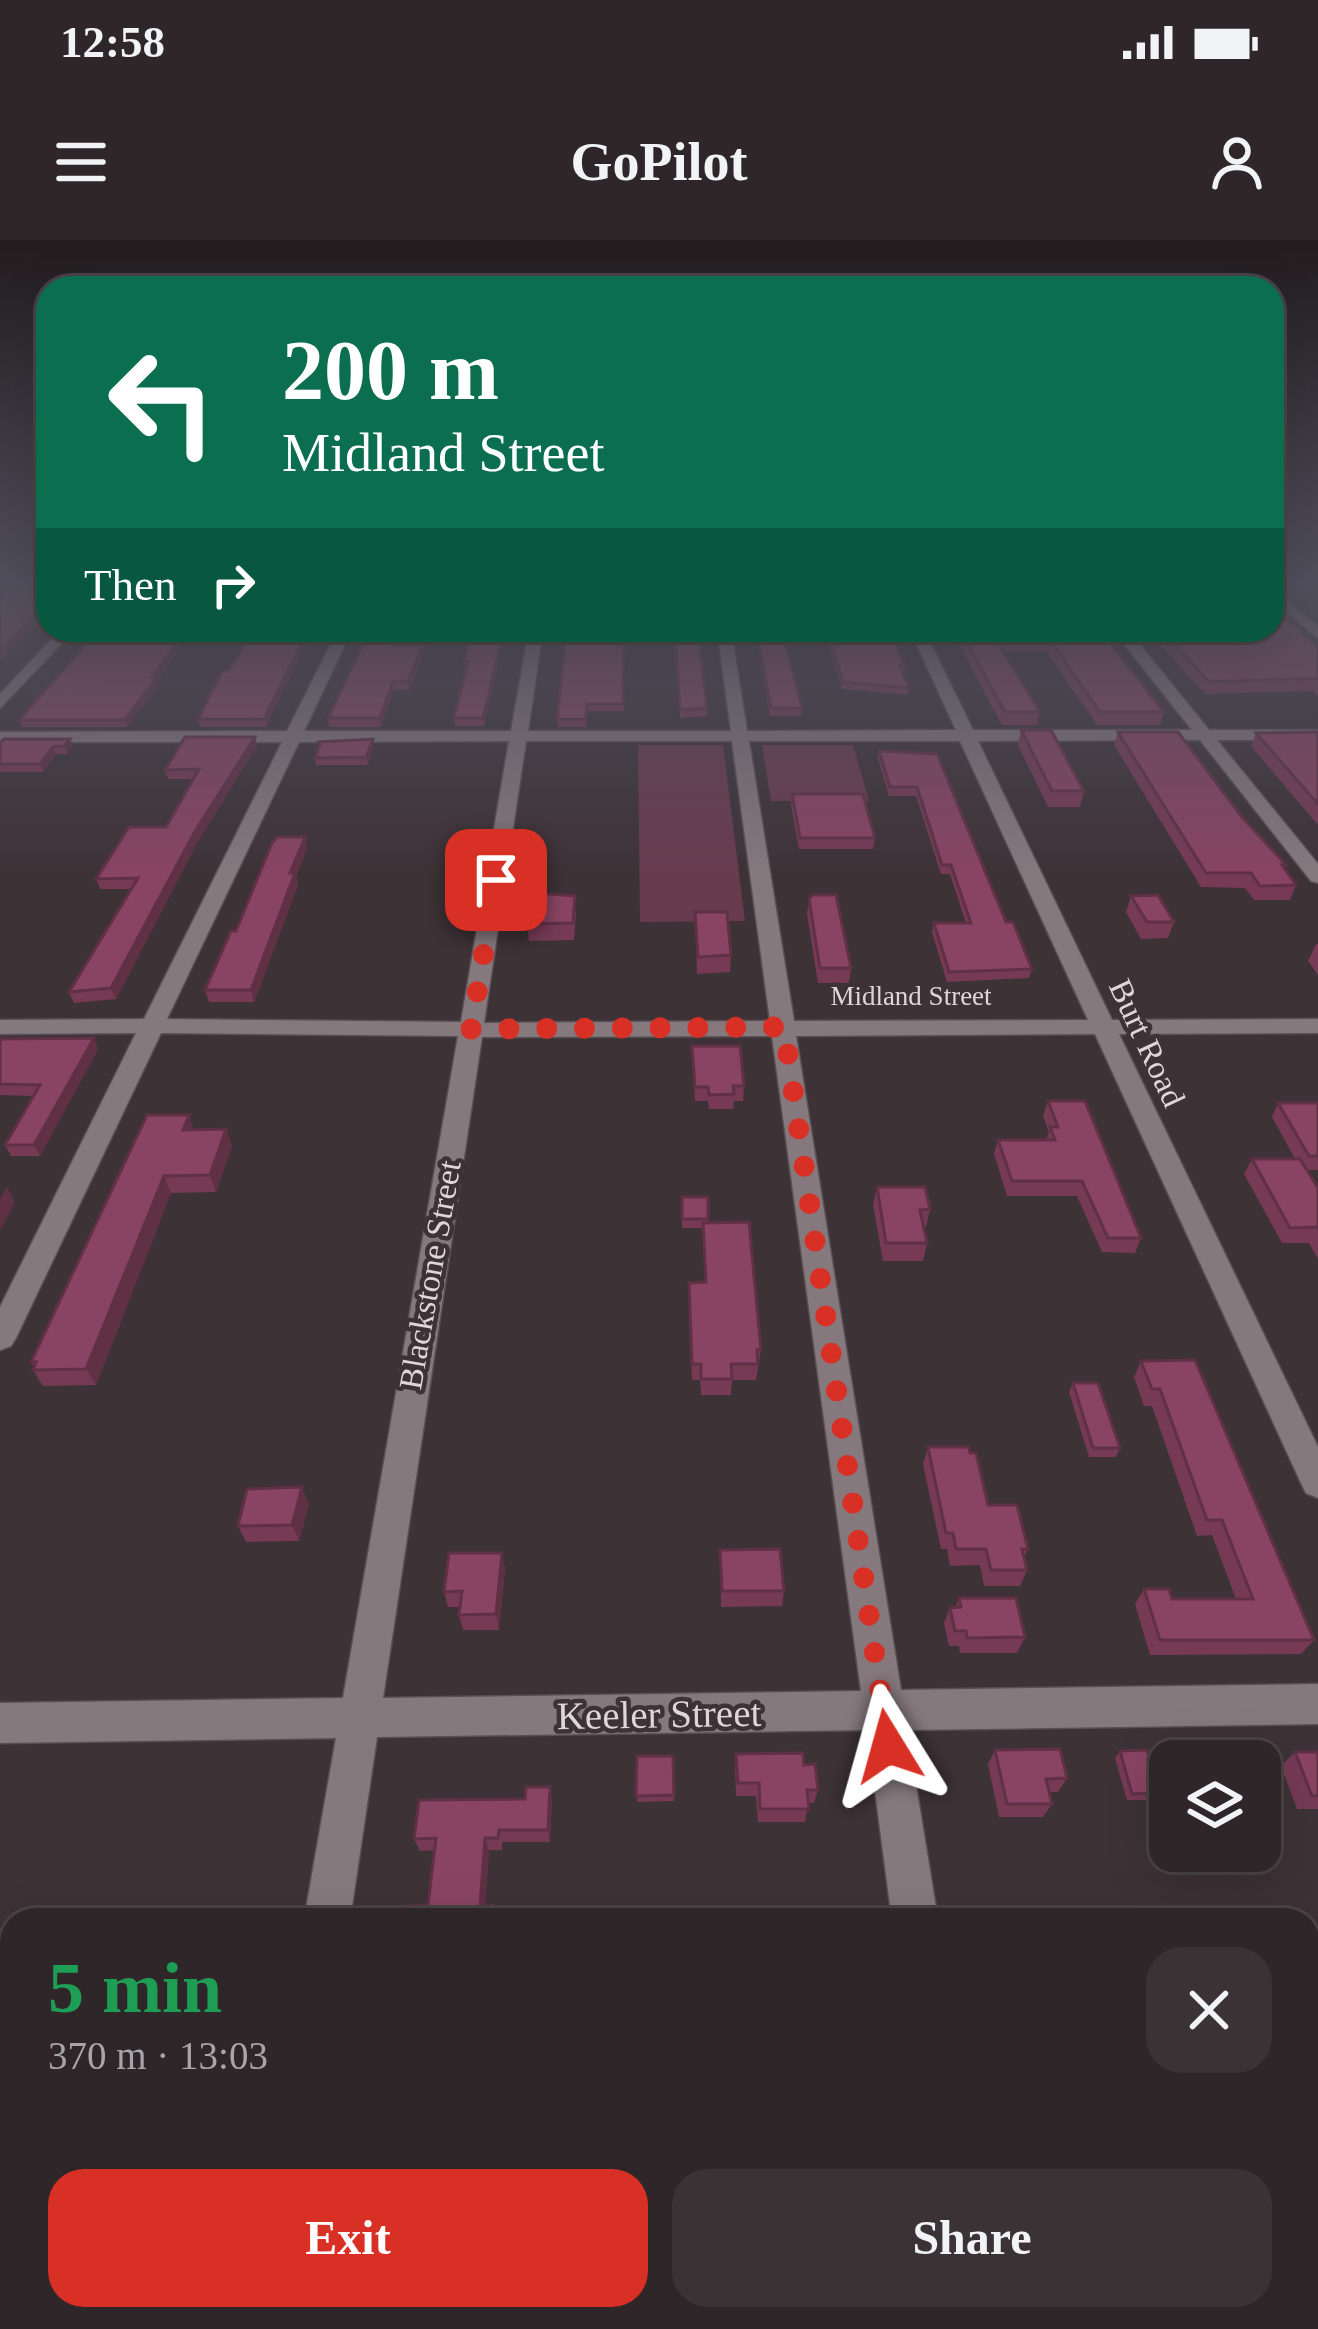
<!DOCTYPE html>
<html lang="en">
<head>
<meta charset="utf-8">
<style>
	body { margin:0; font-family:"Times New Roman",serif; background:#3a3234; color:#f1f3f6; height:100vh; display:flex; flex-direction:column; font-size:45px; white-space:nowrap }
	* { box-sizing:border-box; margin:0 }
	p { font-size:39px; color:#a7a5a8 }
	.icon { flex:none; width:66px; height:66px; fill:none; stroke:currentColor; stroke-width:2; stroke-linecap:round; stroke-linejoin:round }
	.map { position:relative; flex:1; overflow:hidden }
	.side { position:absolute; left:0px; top:1668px; width:1320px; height:423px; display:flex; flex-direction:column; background:#2e2628; border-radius:36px 36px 0 0; box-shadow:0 12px 48px #0002,0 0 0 3px #494345 }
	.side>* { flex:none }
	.guide { position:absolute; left:36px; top:36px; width:1248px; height:366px; border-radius:36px; box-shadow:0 12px 48px #0002,0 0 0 3px #494345; background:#0b6e4f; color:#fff; overflow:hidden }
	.controls { position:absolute; left:1149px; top:1500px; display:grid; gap:24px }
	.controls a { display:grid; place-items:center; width:132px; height:132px; border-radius:24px; background:#2e2628; box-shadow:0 12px 48px #0002,0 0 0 3px #494345; font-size:60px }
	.pin { position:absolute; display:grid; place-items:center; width:102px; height:102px; color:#fff; margin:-51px; border-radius:24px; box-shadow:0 6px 18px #0006 }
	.me { position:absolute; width:132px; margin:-66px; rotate:352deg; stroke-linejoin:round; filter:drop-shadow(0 0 9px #0008) }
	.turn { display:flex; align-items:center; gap:42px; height:252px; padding:0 48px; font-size:54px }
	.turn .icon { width:156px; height:156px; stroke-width:2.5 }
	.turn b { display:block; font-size:84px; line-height:102px }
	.then { display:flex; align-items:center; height:114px; padding:0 48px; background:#0003; gap:24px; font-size:45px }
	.round { display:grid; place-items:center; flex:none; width:126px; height:126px; border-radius:36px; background:#3a3234 }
	.headline { display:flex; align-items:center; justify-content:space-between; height:204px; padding:0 48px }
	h1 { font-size:72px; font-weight:600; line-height:90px; color:#1e9e55 }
	.primary-button { display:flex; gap:24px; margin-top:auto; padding:24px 48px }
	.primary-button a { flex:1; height:138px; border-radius:36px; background:#d93025; color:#fff; font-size:48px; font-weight:600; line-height:138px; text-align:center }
	.primary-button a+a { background:#3a3234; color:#f1f3f6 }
	.status { display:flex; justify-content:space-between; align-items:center; height:84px; padding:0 60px; background:#2e2628; direction:ltr }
	.status svg { height:33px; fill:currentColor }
	header { display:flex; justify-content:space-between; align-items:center; height:156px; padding:0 48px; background:#2e2628; font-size:54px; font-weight:600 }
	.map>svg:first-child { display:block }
	.green { fill:#693b4f }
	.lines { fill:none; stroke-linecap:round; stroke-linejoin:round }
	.minor-casing { stroke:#584f52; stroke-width:3 }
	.minor { fill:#86797e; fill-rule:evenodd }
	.wall { fill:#763a55 }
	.shaded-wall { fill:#603045 }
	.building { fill:#894463; stroke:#603045; stroke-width:3 }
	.route { stroke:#d93025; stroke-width:21; stroke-dasharray:0 37.8 }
	.labels { text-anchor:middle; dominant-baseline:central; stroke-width:9; stroke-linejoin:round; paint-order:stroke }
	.far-street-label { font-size:27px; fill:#ded7d9; stroke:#3d3236 }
	.street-label { font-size:33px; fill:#ded7d9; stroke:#3d3236 }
	.near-street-label { font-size:39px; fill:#ded7d9; stroke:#3d3236 }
</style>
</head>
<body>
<div class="status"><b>12:58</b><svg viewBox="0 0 49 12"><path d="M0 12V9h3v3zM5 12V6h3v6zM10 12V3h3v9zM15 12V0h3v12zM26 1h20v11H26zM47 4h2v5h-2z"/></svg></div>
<header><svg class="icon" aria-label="menu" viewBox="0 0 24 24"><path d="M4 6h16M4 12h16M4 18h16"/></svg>GoPilot<svg class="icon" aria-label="person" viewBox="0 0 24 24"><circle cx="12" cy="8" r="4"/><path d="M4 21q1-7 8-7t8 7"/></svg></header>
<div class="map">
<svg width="1318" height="2089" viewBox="0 0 1318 2089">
	<rect width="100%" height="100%" fill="#3d3236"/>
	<path class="green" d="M638 505H723L745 681 640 682Z
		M762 505H853L869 561H771Z"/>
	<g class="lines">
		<g class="minor-casing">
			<path id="minor" d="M1272 349 1318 386V398L1272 360Z
				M60 390H75L0 468V454Z
				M338 390H352L304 491H511L529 390H543L528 491H731L717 390H731L747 491 956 490 910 390H924L973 490H1192L1113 390H1128L1209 490H1318V500H1217L1318 624V643L1311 641 1200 500 978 501 1112 780 1318 779V793L1119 794 1318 1207V1258L1306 1253 1301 1243 1095 794 796 796 901 1450 1318 1444V1484L907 1490 938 1680H892L867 1490 377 1497 350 1680H304L336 1498 0 1503V1463L343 1458 458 796 161 793 16 1098 11 1106 0 1110V1067L136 793 0 794V780L144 779 282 502H0V492L287 491ZM509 501 461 782 167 779 299 502ZM526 501H732L770 781 484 783ZM749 501H960L1088 780 794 781ZM772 796 861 1451 383 1458 482 797Z
				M236 2079H290L288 2089H234Z
				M949 2079H1003L1004 2089H950Z"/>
		</g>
		<use href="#minor" class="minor"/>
	</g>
	<path class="wall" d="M402 390 396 405H423L424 413 409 450H394L381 487H329L328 478 359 413Z
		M472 390H506L484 486H455L454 478 466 429 464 422Z
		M625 390 624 471H587L586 487H558L557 479Z
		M633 390H698L707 476 680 478 675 401H633Z
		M755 390H782L802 468 801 476H770Z
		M824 390H890L905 426 904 433 909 448 908 455 842 449Z
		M951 390H1100L1164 472 1160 485H1097L1046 411H1003L1040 472 1037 485H1002Z
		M1147 390H1272L1318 407V456L1313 451 1205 454Z
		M158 440 159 445 127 487H22L19 480Z
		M271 476 267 487H200L198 479Z
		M1021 490 1084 551 1080 567H1048L1018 505Z
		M1118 492 1242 577 1286 625 1284 629 1296 645 1290 660H1254L1245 648 1201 647 1114 505Z
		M1318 492V585L1251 506 1256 493Z
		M317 502 374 506 368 525H316L315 518 319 508Z
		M0 503 73 506 67 514H56L43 532H0Z
		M257 506 197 603 116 759 74 763 69 752 132 649H100L96 639 166 587 193 539H168L165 530Z
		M879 511 937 514 1006 682 1032 729 1029 738 947 742 932 692 934 683H966L950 634H941L916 556H889L878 519Z
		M792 554 875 598 873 609H799L791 565Z
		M305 597 307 608 296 637 298 645 254 762H209L205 750 236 691Z
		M1131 656 1174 682 1168 698 1141 699 1126 672Z
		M809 659 851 728 849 743H818L807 674Z
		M576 672 574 700 529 701 527 684Z
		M695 672 731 715 730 732 697 734Z
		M1316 704H1318V735L1308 721Z
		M0 799 98 809 40 916H11L5 905 33 856 0 855Z
		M692 806 744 846 743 861H734L733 869H709L708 861H695Z
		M1048 861 1141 998 1135 1013 1102 1012 1077 956H1007L994 914 998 900H1046L1049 892 1043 876Z
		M1278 863H1318V930H1307L1318 948V1019L1309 1003H1282L1244 934 1252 919H1295L1272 877Z
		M226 889 232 906 216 952 171 953 96 1145 43 1146 33 1130 34 1127 31 1122 194 890Z
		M877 947 930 969 926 987H924L927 1003 923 1021H883L873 965Z
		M682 957H708V983L761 1110 756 1140H732L731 1155H701L700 1140H692L689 1043 705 1042 703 988H682Z
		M1141 1121 1314 1400 1301 1414 1150 1415 1135 1364 1144 1349 1172 1359H1236L1212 1295 1197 1296 1152 1166H1144L1134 1137Z
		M1073 1143 1120 1208 1116 1217H1089L1069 1152Z
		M928 1207 988 1265 1028 1309 1024 1318 1027 1330 1020 1346H984L980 1325 950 1326 947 1309H941L923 1224Z
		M309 1264 299 1301 246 1302 238 1286Z
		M720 1310 784 1351 782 1366 721 1367Z
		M502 1313 505 1329 499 1390H463L459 1375 460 1367H448L444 1352Z
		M959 1358 1025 1397 1017 1413H960L959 1406H949L944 1383 950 1368H955Z
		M995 1510 1067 1538 1058 1552H1049L1052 1564 1043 1577H999L988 1524Z
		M1120 1511 1159 1553 1154 1560H1127L1115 1518Z
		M1295 1512H1318V1569H1297L1281 1526Z
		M736 1514 804 1525 818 1550 814 1563H808L805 1582H758L756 1556H736L735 1527Z
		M637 1516H673L674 1561 637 1562Z
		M552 1559 550 1602H502V1610H489L485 1665 497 1676 496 1680H406L428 1665 435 1610 420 1611 414 1599Z
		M1318 1879V1900L1312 1881Z
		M1151 2079H1229L1231 2087 1243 2089H1126L1153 2088Z"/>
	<path class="shaded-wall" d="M48 363V373L0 421V411Z
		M187 390H194L158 440 159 445 127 487 125 480 152 437Z
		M309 390H314L271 476 267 487 265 479 269 468Z
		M397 390H402L393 413 391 405Z
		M504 390H506L484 486 483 478Z
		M423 405 424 413 409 450 407 442Z
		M393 442 394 450 381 487 380 478Z
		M255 497 257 506 197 603 116 759 111 748 194 593Z
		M70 499 73 506 67 514 64 506Z
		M373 499 374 506 368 525 366 517Z
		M53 507 56 514 43 532 40 524Z
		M305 597 307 608 296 637 298 645 254 762 251 750 290 633Z
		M94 798 98 809 40 916 34 905Z
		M189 875 195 892 183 890Z
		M226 889 232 906 216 952 210 935Z
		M164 936 171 953 96 1145 86 1129Z
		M7 947 15 963 0 990V959Z
		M302 1247 309 1264 299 1301 292 1285Z
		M502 1313 505 1329 499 1390 496 1374Z
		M550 1547 552 1559 550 1602 548 1590Z
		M485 1598 489 1610 485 1675 480 1665Z
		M126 2079H142L140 2089H124Z"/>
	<path class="building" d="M0 345H48V363L0 411Z
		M1272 366 1318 407V438L1209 442 1162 390H1272Z
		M99 390H187L152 437H157L125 480H19Z
		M261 390H309L269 468 265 479H198L222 431H228L252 393H259Z
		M367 390H397L391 405H423L407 442H393L380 478H328L359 413Z
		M472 390H504L483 478H454L468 422H464Z
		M566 390H624L623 464H587L586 479H557Z
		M633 390H698L707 468 680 470 675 394H633Z
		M756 390H782L802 468H771Z
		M827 390H890L905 426H900L909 448 843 442Z
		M960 390H1100L1164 472H1100L1049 398H995L1040 472H1005Z
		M1021 490H1051L1084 551H1052Z
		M1118 492H1178L1242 577 1286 625H1282L1296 645 1260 646 1251 633H1206Z
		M1318 492V564L1256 493Z
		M185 497H255L194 593 111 748 69 752 138 638 96 639 129 587H166L199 529 165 530Z
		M4 499H70L64 506 53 507 40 524H0V503Z
		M373 499 366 517 315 518 321 502H317Z
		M879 511 937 514 1006 682H1013L1032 729 949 732 934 683H971L951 625H942L917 547H890Z
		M792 554H863L875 598H800Z
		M277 597H305L290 633H295L251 750H205L231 691H236L272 603Z
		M536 653 575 656 573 683 527 684 530 659H535Z
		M812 655H836L851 728H820L809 659Z
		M1158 655 1174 682H1147L1131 656Z
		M695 672H727L731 715 698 717Z
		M94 798 34 905H5L40 845 0 844V799Z
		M692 806H740L744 846H733L734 854 709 855 708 847H695Z
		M1048 861H1085L1141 998H1108L1082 941H1012L998 900H1055L1050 887H1058Z
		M1278 863H1318V916H1309Z
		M147 875H189L183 890 226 889 210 935 164 936 86 1129 33 1130 36 1122H31Z
		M1252 919H1300L1318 948V987L1290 988Z
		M877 947H925L930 969 920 970 927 1003H886Z
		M682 957H708V979H682Z
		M749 982 761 1110H757L758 1124H731L732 1139H701V1124H692L689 1043 706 1042 703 983Z
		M1195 1120 1314 1400H1160L1144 1349H1169L1172 1359H1253L1222 1280H1207L1160 1149H1152L1141 1121Z
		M1073 1143H1098L1120 1208H1093Z
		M928 1207H969L970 1213H976L988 1265H1017L1028 1309H1022L1027 1330H991L986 1309H956L953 1293H946Z
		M302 1247 292 1285 238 1286 247 1249Z
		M780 1309 784 1351H722L720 1310Z
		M449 1313H502L496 1374 459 1375 462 1351 444 1352Z
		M959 1358H1016L1025 1397 967 1398 966 1391H955L950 1368 961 1367Z
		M1060 1509 1067 1538 1046 1539 1052 1564H1007L995 1510Z
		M1147 1510 1159 1553 1132 1554 1120 1511Z
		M1295 1512H1318V1556H1312Z
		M803 1513 804 1525 815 1524 818 1550H807L809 1569H760L759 1543H738L736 1514Z
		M637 1516H673L674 1555 636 1556Z
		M526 1547H550L548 1590H499L498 1598H485L480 1665H493L492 1680H406L408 1666 428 1665 436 1598 414 1599 419 1560 525 1559Z
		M61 2079H126L124 2089H59Z
		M1174 2079H1229L1231 2087H1243V2089H1131L1176 2088Z"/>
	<linearGradient id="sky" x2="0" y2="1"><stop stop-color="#221c1e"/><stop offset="0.54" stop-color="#514f5d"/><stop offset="1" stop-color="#514f5d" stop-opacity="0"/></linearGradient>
	<rect width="1318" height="637" fill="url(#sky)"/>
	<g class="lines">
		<path class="route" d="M496 640 471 789 784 787 888 1506"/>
	</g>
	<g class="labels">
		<g class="far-street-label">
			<text x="911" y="756">Midland Street</text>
		</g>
		<g class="street-label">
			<text transform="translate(1147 803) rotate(65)">Burt Road</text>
			<text transform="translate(430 1035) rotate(-80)">Blackstone Street</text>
		</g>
		<g class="near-street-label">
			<text transform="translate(659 1474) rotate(-1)">Keeler Street</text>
		</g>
	</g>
</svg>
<div class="controls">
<a><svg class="icon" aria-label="layers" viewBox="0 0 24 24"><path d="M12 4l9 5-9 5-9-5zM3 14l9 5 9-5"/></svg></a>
</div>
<div class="pin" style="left:496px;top:640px;background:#d93025"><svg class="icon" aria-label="arrive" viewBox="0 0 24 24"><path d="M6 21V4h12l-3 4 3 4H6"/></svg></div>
<svg class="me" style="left:888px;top:1506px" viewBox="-20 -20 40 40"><path d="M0-17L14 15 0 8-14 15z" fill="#d93025" stroke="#fff" stroke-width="4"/></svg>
<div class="guide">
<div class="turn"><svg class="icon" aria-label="left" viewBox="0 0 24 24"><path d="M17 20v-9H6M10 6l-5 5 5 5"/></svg><div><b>200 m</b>Midland Street</div></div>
<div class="then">Then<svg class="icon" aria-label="right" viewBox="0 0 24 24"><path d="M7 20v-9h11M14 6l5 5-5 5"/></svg></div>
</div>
<section class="side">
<div class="headline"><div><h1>5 min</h1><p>370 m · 13:03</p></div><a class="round"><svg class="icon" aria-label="close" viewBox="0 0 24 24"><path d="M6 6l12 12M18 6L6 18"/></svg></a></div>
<div class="primary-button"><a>Exit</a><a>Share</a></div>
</section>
</div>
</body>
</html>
